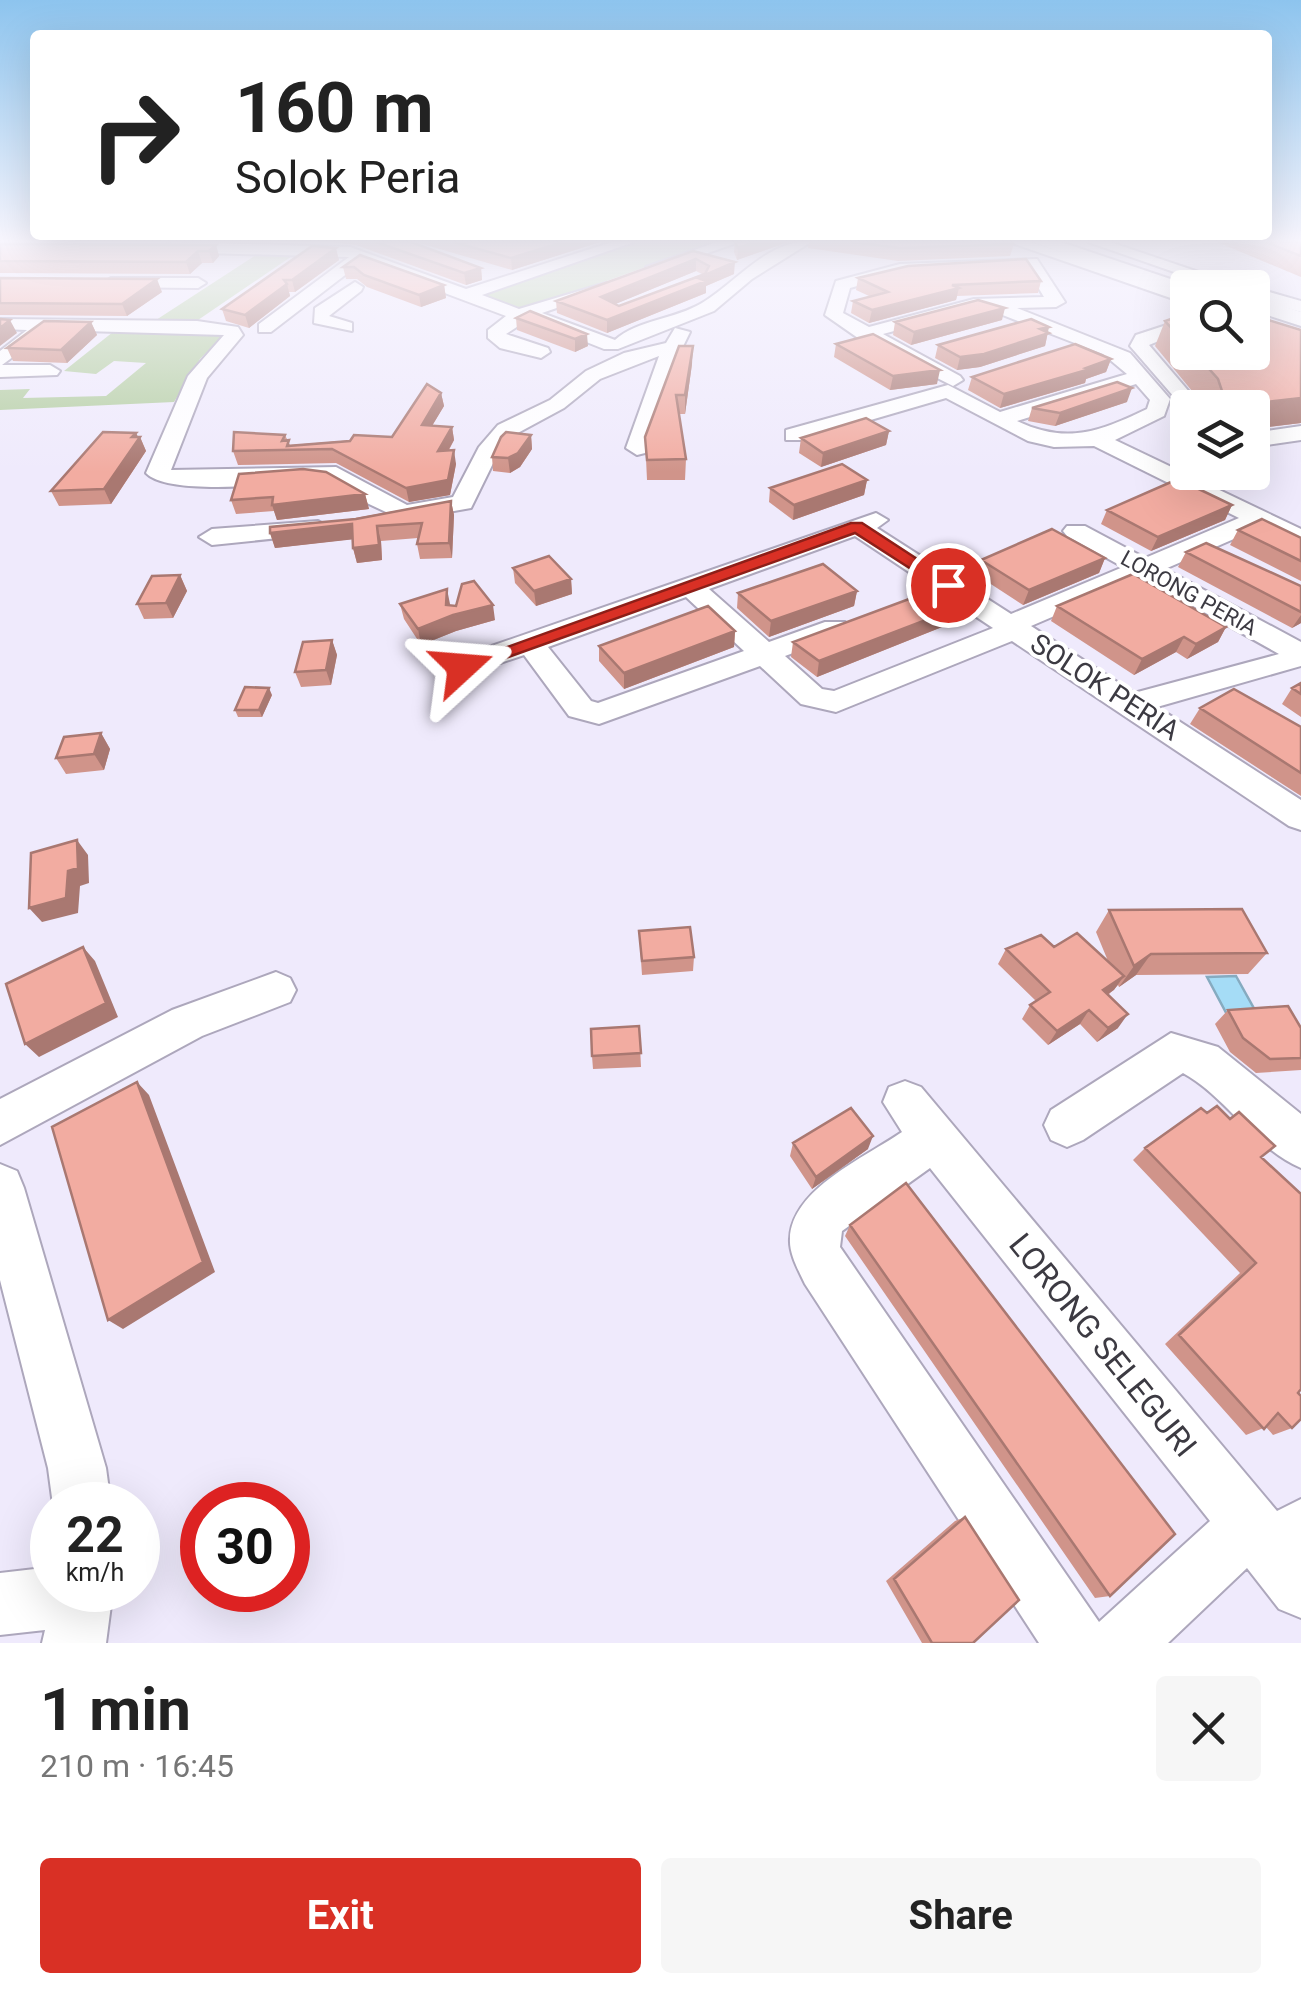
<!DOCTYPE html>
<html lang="en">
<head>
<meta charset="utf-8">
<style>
	body { margin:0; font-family:Roboto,sans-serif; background:#f6f6f6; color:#222; height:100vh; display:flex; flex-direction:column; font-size:38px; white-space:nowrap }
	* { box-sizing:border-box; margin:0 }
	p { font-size:32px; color:#767676 }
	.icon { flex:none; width:55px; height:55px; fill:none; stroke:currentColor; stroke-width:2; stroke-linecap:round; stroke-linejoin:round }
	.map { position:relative; height:1643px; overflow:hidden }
	.drawer { display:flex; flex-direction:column; background:#fff; flex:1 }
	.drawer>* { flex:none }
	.banner { position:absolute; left:30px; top:30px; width:1242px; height:210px; border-radius:10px; box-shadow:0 10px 40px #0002; background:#fff; color:#222; overflow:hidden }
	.controls { position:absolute; left:1170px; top:270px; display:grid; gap:20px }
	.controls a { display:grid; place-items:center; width:100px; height:100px; border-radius:10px; background:#fff; box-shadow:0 10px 40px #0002; font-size:50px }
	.speed { position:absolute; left:30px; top:1482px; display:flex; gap:20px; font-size:50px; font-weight:700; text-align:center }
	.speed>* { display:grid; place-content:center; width:130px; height:130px; border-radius:50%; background:#fff; box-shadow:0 10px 40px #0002; line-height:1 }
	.speed small { font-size:25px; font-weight:400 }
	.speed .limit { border:15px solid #d22; background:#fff; color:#111 }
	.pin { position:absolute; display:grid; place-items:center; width:85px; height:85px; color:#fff; margin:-42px; border:5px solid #fff; border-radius:50%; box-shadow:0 2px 10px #0007 }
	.me { position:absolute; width:110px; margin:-55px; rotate:71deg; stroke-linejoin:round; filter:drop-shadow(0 0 8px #0008) }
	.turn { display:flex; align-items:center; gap:35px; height:210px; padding:0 40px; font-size:45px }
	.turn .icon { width:130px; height:130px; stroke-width:2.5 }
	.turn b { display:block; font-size:70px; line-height:85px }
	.round { display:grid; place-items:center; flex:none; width:105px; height:105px; border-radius:10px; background:#f6f6f6 }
	.head { display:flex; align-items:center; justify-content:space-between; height:170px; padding:0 40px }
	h1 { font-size:60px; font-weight:700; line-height:75px }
	.primary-button { display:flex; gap:20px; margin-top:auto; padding:20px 40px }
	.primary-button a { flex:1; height:115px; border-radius:10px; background:#d93025; color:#fff; font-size:40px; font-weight:700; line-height:115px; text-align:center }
	.primary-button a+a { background:#f6f6f6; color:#222 }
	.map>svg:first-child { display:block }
	.green { fill:#b4cea2 }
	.water { fill:#a5dcf6; stroke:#86abc0; stroke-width:2.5 }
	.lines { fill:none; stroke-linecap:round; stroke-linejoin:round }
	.minor-casing { stroke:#ada7bc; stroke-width:4 }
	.major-casing { stroke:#ada7bc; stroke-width:4 }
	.minor { fill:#fff; fill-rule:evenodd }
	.major { fill:#fff; fill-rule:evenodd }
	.wall { fill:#d0948a; fill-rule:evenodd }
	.shaded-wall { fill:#a97871 }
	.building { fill:#f2aca1; stroke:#a97871; stroke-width:2.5; fill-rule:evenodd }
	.route { fill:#d93025; stroke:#8d1f18; stroke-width:2.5 }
	.labels { text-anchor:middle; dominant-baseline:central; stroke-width:8; stroke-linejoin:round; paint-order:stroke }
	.far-street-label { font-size:22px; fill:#3c3a42; stroke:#fff }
	.street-label { font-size:28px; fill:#3c3a42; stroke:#fff }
	.near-street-label { font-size:32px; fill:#3c3a42; stroke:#fff }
</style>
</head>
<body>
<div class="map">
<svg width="1301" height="1643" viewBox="0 0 1301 1643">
	<rect width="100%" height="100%" fill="#efeafc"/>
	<path class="green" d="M639 242H715L526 310 481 294Z
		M262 251 295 254 198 320H156Z
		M118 328 217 331 223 336 200 359 174 402 0 410V390L30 389 23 398 106 396 146 363 114 361 96 374 64 371Z"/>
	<path class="water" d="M1236 976 1261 1021 1231 1022 1207 977Z"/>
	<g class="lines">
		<g class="minor-casing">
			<path id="minor" d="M612 242H634L482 295 519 309 606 283V291L542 313 615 340C637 320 676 319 702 303 736 283 768 239 811 242L752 279 714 311 618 349H604L536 322 535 315 506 334 548 348 550 352 541 358 500 348 488 338V330L506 316 362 262 271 332H259V324L349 257 171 252 163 247 171 242 350 247 466 289Z
				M717 242H739L660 270 646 267Z
				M1009 242H1031L1188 293V304Z
				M1088 242H1110L1246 288H1220Z
				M1037 259 1065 302 1056 307 1017 308 1130 353 1170 399 1164 416 1115 440 1301 529V547L1259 528 1165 569 1301 642V666L1157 707 1301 800V830L1289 826 1012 641 836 712 801 704 760 666 599 724 569 716 524 655 462 676 451 674 447 667 451 660 876 513 888 520 877 528 1011 614 1123 567 1067 536 1063 531 1067 526H1085L1145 558 1239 518 1094 446 1054 447 1028 441 946 398 802 440H786V430L948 385 1000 412 1127 374 1103 354 1000 314 998 309H975L883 334 960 376 963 380 953 386 858 338 825 315 836 281 900 264ZM1026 267 1044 297 974 299 869 327 843 313 850 288 901 274ZM1136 384 1150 400 1147 409C1101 431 1067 445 1017 421ZM855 536 993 628 834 691 822 689 785 656 845 634 849 628 845 622H825L769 642 709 589ZM1143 578 1279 654 1134 693 1031 626ZM686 597 744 651 598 703 591 701 548 647Z
				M111 278H198L206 283 198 288 105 287 103 283Z
				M355 282 363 287 361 291 329 316 352 323V331L314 323 315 308Z
				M1252 287 1301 301V312L1252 298Z
				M1188 318V329L1149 345 1203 408H1188V413L1130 346 1136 335Z
				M0 319 197 321 238 327 243 335 207 378 171 470 336 467 407 505 453 497 479 447 498 425 550 400 586 371 624 353 666 343 675 328 690 332 670 373 645 453 637 455 626 448 659 356 600 379 564 408 514 435 500 449 471 508 403 520 337 489 330 481C292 482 170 498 146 473L188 376 224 335 49 330 2 365H50L60 371 57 375 0 377V351L27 330 0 329Z
				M1301 426V440L1252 447V433Z
				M318 521 330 528 327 533 212 545 199 537 212 529Z
				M276 972 290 978 296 990 290 1002 202 1036 0 1145V1099L172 1010Z
				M1171 1033 1218 1047 1301 1114V1168C1255 1149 1227 1097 1183 1073L1083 1140 1067 1147 1051 1140 1044 1125 1051 1110Z
				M905 1081 921 1087 1277 1511 1301 1499V1618L1279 1609 1247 1568 1168 1643H1039L805 1284C799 1271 789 1254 790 1239 791 1189 866 1157 902 1132L883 1102 889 1087ZM930 1168 1210 1521 1099 1622 840 1247 842 1231Z
				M0 1164 17 1171 24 1188 106 1468 111 1505H53L48 1468 0 1280Z
				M52 1567V1590H113L106 1643H42L45 1630 0 1635V1573Z"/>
		</g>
		<g class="major-casing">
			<path id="major" d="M1033 242H1061L1197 288H1188V296L1180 295Z
				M1252 296 1301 312V326L1252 310Z"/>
		</g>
		<use href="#minor" class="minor"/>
		<use href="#major" class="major"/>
	</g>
	<path class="wall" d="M333 242H458L464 243 469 242H600L512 270 419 243 413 242 481 268 482 280 466 285 356 245Z
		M735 242H788L737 260 734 252Z
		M809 242H1012L1014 244 1010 256 898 261 808 248Z
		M1217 242H1301V277Z
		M0 244 216 245 219 256 213 263H202L190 274 0 273Z
		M312 246 339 260 295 292H289L290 296 249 328 226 321 222 309Z
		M693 251 734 274 706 286V293L607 333 557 313 556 301ZM696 271 702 274 619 306 615 304Z
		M360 255 444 285 446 298 421 307 367 287 357 279H346L343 267Z
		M0 278 162 292 127 316 0 315Z
		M858 278 1041 281 1038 293 957 296 956 300 869 323 851 313 853 301 869 296 856 290Z
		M530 311 588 346 575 352 517 330 516 318Z
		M1188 313V352H1252L1301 423 1252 429V408H1206L1155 346 1165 321Z
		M1002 320 911 345 893 335 895 322Z
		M91 322 97 335 67 363 13 361 7 348Z
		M1048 332 1045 346 980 367 957 370 935 358 938 345Z
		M836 344 937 384 890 390 834 357Z
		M1111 359 1106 372 1086 379 1085 383 1000 408 968 390 972 377Z
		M692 364 685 414H679L686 459 685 480H647L645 437Z
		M441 393 444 406 432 426 452 427 454 440 449 450 456 464 450 495 409 502 336 463 238 465 233 451 285 435 290 445 392 437Z
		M1127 402 1055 426 1028 421 1032 408Z
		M889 431 886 445 821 467 799 453 801 438Z
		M136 433 138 437H140L146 451 111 504 59 506 51 491Z
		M531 435 532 449 520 467 510 473 493 471 492 457Z
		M303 469 365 494 369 509 277 520 274 511 236 514 231 500Z
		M867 480 864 495 793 520 769 502 770 488Z
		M451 501 454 515 452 558 420 559 417 544 418 538 381 541 382 560 357 563 353 548 352 539 275 548 270 533Z
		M1232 505 1225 520 1151 551 1101 524 1107 510Z
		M1238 530 1301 538V581L1230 545Z
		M1186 552 1301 586V623L1292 628 1178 567Z
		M1105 558 1099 573 1023 605 977 575 981 560Z
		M513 568 571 579 572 594 536 606 515 583Z
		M180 575 187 591 173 618 144 619 137 604Z
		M857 591 854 606 769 637 737 608 738 593Z
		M400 604 450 605 495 620 456 631 421 645 404 619Z
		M1057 606 1226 627 1218 642 1187 659 1176 652 1134 675 1051 621Z
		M947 625 817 677 791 657 793 642Z
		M735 631 734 647 624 689 599 661V646Z
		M332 640 337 655 331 685 301 687 295 672Z
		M1301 683V717L1282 704 1292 688Z
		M272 695 262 717H238L235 710Z
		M1200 708 1301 727V796L1190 724Z
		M101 733 110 749 104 770 66 774 56 758Z
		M1109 910 1267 953 1248 974 1136 975 1119 987 1118 985 1108 995 1118 1028 1097 1042 1080 1024 1048 1045 1022 1019 1030 1005 1036 1001 998 964 1006 949 1054 947 1108 961 1096 932Z
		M639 931 694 957 693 971 642 975Z
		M1228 1010 1301 1028V1070L1256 1073 1230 1052 1215 1024Z
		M639 1026 641 1067 593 1069 592 1056Z
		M1207 1113 1261 1157 1298 1393 1292 1428 1273 1435 1266 1427 1246 1435 1165 1344 1240 1273 1133 1160 1145 1148Z
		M793 1143 868 1149 812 1189 790 1156Z
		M850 1225 1110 1596 1095 1598 845 1236Z
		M965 1517 973 1643H922L886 1581 955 1521Z"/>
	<path class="shaded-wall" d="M563 242H600L512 270 511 258Z
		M755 242H788L737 260 738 248Z
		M216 245 219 256 213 263 209 251Z
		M336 248 339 260 295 292 292 280Z
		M198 251 202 263 190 274 186 262Z
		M696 259V271L601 310V297Z
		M735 262 734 274 706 286V293L607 333V320Z
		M481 268 482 280 466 285 464 273Z
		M157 279 162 292 127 316 122 304Z
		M287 284 290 296 249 328 245 315Z
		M444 285 446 298 421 307 419 295Z
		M959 288 956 300 869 323 872 310Z
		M1005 308 1002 320 911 345 914 332Z
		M10 320 17 333 0 346V328Z
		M91 322 97 335 67 363 61 350Z
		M1049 327 1045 346 980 367 957 370 960 357Z
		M587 334 588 346 575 352V339Z
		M693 346 692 364 685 414V395Z
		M1111 359 1106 372 1086 379 1085 383 1000 408 1004 394Z
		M940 370 937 384 890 390 893 376Z
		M1132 388 1127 402 1055 426 1060 413Z
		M441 393 444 406 424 439 422 425Z
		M1301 398V423L1252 429V426L1265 402Z
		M452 427 454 440 440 465 438 451Z
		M889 431 886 445 821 467 823 453Z
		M136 433 139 439 140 437 146 451 111 504 104 489Z
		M531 435 532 449 520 467 510 473 508 458Z
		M454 450 456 464 450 495 409 502 406 488Z
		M867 480 864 495 793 520 794 505Z
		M365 494 369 509 277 520 272 505Z
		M451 501 454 515 452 558 449 543Z
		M1232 505 1225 520 1151 551 1158 537Z
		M352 524 356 539 275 548 270 533Z
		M377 526 381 541 382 560 357 563 353 548Z
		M1105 558 1099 573 1023 605 1029 590Z
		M180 575 187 591 173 618 166 603Z
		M571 579 572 594 536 606 534 591Z
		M447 589 450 604 449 617 493 605 495 620 456 631 421 645 418 629 446 605Z
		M857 591 854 606 769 637 771 621Z
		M952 610 947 625 817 677 819 661Z
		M1301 615V623L1292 628Z
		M1226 627 1218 642 1187 659 1196 644Z
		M735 631 734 647 624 689V673Z
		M1184 637 1176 652 1134 675 1142 659Z
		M332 640 337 655 331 685 326 670Z
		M269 688 272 695 262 717 259 710Z
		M101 733 110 749 104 770 94 754Z
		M77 840 88 855 89 883 80 886 78 913 42 922 29 908 68 871Z
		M83 947 95 961 118 1017 39 1057 25 1044Z
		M1151 954 1136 975 1119 987 1134 966Z
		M1124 976 1114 990 1093 1004 1103 990Z
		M1089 1010 1080 1024 1048 1045 1057 1031Z
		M1128 1014 1118 1028 1097 1042 1108 1028Z
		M137 1082 149 1095 215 1272 123 1329 108 1320Z
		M873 1136 868 1149 812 1189 816 1177Z"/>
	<path class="building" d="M376 242H411L481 268 464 273Z
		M453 242 464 243 469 242H563L511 258Z
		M735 242H755L738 248Z
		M851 242H1012L1014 244 900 248Z
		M1266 242H1301V256Z
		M0 244 216 245 209 251H198L186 262 0 261Z
		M312 246 336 248 292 280H284L287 284 245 315 222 309Z
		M693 251 735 262 698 278 706 281 607 320 556 301ZM696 259 709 266 705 274 619 306 601 297Z
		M360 255 444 285 419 295 364 275 354 267H343Z
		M1026 259 1041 281 952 285 959 288 872 310 853 301 888 292 858 278 908 266Z
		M0 278 157 279 122 304 0 303Z
		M978 300 1005 308 914 332 895 322Z
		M1252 309 1260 312 1262 318 1301 330V398L1265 402 1262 407 1247 405 1222 391 1218 379 1194 352H1252Z
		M530 311 587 334 575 339 516 318Z
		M1188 313V346L1165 321Z
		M0 319 10 320 0 328Z
		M1031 319 1049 327 1040 329 1049 333 984 354 960 357 938 345Z
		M44 321 91 322 61 350 7 348Z
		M873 334 940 370 893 376 836 344Z
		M1075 344 1111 359 1086 368 1090 369 1004 394 972 377Z
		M679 346H693L685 395H676L686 459 647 460 645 437Z
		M1117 382 1132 388 1060 413 1032 408Z
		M427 384 441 393 422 425 452 427 438 451 454 450 448 480 406 488 332 449 233 451 234 432 285 435 282 441 289 440 287 446 350 441 354 435 392 437Z
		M866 418 889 431 823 453 801 438Z
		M103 432 136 433 132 437H140L104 489 51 491Z
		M506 432 531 435 518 453 508 458 492 457 501 437Z
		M842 464 867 480 794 505 770 488Z
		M303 469 326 472 365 494 272 505 273 497 231 500 239 474Z
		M1178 479 1232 505 1158 537 1107 510Z
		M451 501 449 543 417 544 422 523 377 526 379 545 353 548 352 524 270 533V527L356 519Z
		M1262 519 1301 538V561L1238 530Z
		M1052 529 1105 558 1029 590 981 560Z
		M1206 543 1301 586V612L1186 552Z
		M549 556 571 579 534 591 513 568Z
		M823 564 857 591 771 621 738 593Z
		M1133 574 1226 627 1196 644 1184 637 1142 659 1057 606Z
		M180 575 166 603 137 604 152 576Z
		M474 581 493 605 453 615 418 629 400 604 447 589 446 605 456 606 462 584Z
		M928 592 952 610 819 661 793 642Z
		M708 606 735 631 624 673 599 646Z
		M332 640 326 670 295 672 303 642Z
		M1301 683V694L1292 688Z
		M245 687 269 688 259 710H235Z
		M1234 689 1301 727V773L1200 708Z
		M101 733 94 754 56 758 64 737Z
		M77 840 78 868 68 871 66 898 29 908 31 853Z
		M1242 909 1267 953 1151 954 1134 966 1109 910Z
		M690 927 694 957 642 961 639 931Z
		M1077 933 1124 976 1103 990 1128 1014 1108 1028 1089 1010 1057 1031 1030 1005 1050 992 1006 949 1041 935 1054 947Z
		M83 947 106 1003 25 1044 6 984Z
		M1288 1006 1301 1028V1058L1270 1059 1243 1038 1228 1010Z
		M639 1026 641 1053 592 1056 591 1029Z
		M137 1082 203 1262 108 1320 52 1127Z
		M1217 1106 1230 1119 1239 1112 1275 1146 1261 1157 1301 1194V1389L1298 1393 1301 1396V1419L1292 1428 1278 1413 1264 1429 1179 1335 1256 1263 1145 1148 1201 1108 1207 1113Z
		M851 1108 873 1136 816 1177 793 1143Z
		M906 1183 1175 1534 1110 1596 850 1225Z
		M965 1517 1019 1600 973 1643H932L894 1579Z"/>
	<linearGradient id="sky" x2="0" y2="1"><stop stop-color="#8dc4ee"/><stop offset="0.51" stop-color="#f8f6fe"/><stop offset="1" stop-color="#f8f6fe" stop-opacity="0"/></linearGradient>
	<rect width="1301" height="472" fill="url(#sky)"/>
	<path class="route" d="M851 523H862L957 585 942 589 855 533 469 671 452 667Z"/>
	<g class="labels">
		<g class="far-street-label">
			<text transform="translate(1189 593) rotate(29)">LORONG PERIA</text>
		</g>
		<g class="street-label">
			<text transform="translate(1105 687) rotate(33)">SOLOK PERIA</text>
		</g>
		<g class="near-street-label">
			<text transform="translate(1103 1345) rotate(51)">LORONG SELEGURI</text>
		</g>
	</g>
</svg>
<div class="controls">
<a><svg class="icon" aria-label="search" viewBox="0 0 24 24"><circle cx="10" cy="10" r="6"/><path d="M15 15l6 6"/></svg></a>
<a><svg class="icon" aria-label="layers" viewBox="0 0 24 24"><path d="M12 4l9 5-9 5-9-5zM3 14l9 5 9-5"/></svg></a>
</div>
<div class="speed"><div>22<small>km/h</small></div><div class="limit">30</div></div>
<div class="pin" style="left:948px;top:585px;background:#d93025"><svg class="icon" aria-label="arrive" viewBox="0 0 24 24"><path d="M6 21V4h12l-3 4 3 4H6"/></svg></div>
<svg class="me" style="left:462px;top:667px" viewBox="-20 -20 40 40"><path d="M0-17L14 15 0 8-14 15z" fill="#d93025" stroke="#fff" stroke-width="4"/></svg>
<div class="banner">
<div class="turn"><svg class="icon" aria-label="right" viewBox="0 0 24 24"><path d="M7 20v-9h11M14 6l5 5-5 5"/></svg><div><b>160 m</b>Solok Peria</div></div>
</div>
</div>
<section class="drawer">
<div class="head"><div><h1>1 min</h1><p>210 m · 16:45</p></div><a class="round"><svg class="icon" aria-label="close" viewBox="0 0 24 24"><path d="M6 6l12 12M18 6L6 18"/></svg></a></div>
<div class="primary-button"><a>Exit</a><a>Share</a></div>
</section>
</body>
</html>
